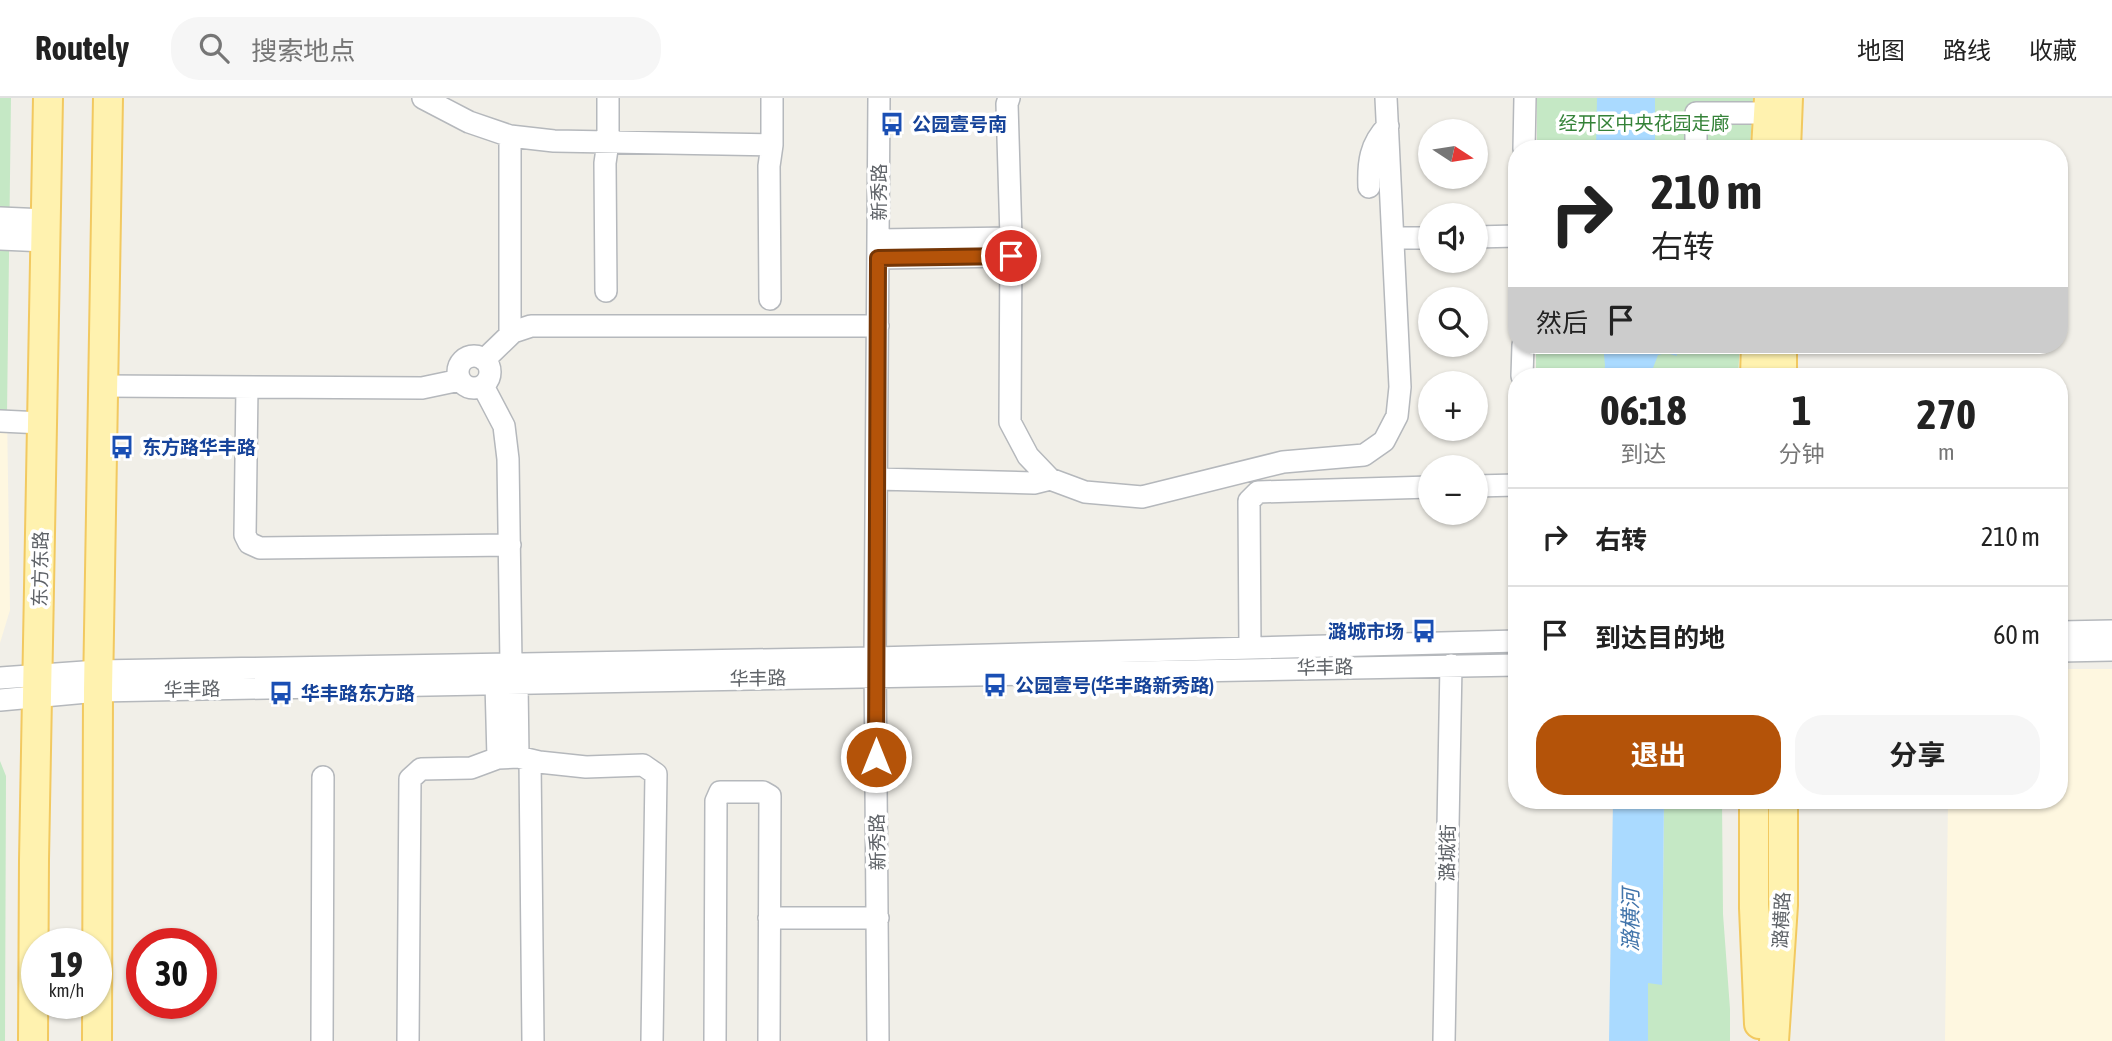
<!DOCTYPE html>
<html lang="zh">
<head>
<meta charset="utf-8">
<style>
	body { margin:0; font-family:"Asap Condensed","Noto Sans SC",sans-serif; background:#f6f6f6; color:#222; height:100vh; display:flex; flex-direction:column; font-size:26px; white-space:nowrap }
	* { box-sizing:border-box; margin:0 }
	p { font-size:23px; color:#767676 }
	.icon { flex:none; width:38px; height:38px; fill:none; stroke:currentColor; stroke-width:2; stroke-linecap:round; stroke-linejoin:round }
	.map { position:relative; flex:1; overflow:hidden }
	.details { position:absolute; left:1508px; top:270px; width:560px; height:441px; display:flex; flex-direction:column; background:#fff; border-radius:28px; box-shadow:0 2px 5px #0004 }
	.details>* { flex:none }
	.banner { position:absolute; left:1508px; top:42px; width:560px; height:214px; border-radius:28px; box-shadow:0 2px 5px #0004; background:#fff; color:#222; overflow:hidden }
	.needle { width:46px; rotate:102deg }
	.fabs { position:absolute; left:1418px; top:21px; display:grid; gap:14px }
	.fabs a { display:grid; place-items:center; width:70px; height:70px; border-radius:50%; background:#fff; box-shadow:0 2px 5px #0004; font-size:35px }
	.speed { position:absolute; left:21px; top:830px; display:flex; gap:14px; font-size:35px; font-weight:700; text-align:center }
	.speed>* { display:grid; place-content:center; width:91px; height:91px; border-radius:50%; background:#fff; box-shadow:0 2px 5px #0004; line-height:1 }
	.speed small { font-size:18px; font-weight:400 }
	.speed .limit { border:10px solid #d22; background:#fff; color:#111 }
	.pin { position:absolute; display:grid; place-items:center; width:60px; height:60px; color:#fff; margin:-30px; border:4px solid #fff; border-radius:50%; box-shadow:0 2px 7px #0007 }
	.me { position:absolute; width:77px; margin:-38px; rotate:0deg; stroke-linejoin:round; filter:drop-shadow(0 0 5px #0008) }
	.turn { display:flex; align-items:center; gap:24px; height:147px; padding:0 28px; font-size:32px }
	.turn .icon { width:91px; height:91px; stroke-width:2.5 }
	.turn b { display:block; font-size:49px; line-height:60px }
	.then { display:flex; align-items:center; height:66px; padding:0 28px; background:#0003; gap:14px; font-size:26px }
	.eta { display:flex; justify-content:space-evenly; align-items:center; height:119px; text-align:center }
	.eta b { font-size:42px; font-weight:700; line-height:49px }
	.cta { display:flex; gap:14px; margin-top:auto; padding:14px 28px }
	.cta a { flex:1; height:80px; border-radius:28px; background:#b45309; color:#fff; font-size:28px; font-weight:700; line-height:80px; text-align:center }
	.cta a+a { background:#f6f6f6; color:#222 }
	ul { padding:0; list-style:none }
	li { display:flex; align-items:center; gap:21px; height:98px; padding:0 28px; border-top:2px solid #e0e0e0 }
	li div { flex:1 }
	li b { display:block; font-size:26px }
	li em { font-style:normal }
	header { display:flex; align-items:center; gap:42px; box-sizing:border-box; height:98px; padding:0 35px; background:#fff; border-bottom:2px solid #e0e0e0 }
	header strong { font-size:33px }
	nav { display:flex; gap:38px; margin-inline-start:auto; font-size:24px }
	.search { width:490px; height:63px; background:#f6f6f6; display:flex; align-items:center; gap:18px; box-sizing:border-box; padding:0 24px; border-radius:28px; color:#767676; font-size:26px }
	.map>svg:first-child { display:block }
	.commercial { fill:#fef7e0 }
	.green { fill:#c5e8c5 }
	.water { fill:#aadaff }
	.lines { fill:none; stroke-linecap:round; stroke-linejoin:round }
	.minor-casing { stroke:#b5b8bc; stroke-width:24 }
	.major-casing { stroke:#f2c960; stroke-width:32 }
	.minor { stroke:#fff; stroke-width:21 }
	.major { stroke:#fff2af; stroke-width:28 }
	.route-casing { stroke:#753606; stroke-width:18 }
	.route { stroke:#b45309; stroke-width:12 }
	.labels { text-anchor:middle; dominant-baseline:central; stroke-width:7; stroke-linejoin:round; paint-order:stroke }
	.park-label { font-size:19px; fill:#348238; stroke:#fff }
	.transit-label { font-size:19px; font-weight:bold; fill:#164399; stroke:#fff; text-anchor:start }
	.street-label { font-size:19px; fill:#5f6368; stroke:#fff }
	.water-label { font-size:21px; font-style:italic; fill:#4174aa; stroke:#fff }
</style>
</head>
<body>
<header>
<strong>Routely</strong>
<div class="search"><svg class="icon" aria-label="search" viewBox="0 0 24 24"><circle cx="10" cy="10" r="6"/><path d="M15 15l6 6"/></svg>搜索地点</div>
<nav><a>地图</a><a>路线</a><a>收藏</a></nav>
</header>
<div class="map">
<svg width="2112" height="943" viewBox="0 0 2112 943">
	<rect width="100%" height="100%" fill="#f1efe8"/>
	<path class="commercial" d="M0 315H7L10 512 0 545Z
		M2064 571H2112V943H1945L1948 702H2060V572Z"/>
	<path class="green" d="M0 0H11L7 315H0Z
		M1537 0H1753L1750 51H1537Z
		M1536 247H1740L1738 278H1536Z
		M0 663 6 678 5 943H0Z
		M1664 702H1722L1723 816 1730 911V943H1648V884L1662 886Z"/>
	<path class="water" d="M1597 0H1655V51H1596Z
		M1603 247H1675L1677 258 1666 255 1658 257 1653 270 1658 278H1604L1605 267Z
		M1613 702H1664L1662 887 1648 885V943H1609Z"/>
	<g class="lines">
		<g class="minor-casing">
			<path id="minor" d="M423 0 469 24 510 38 554 43 772 47
				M1009 0 1007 6 1011 140 1010 324 1028 358 1050 381 1085 394 1142 399 1283 364 1364 357 1384 343 1397 318 1400 289 1386 0
				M510 38V236
				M1524 51 1525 0
				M1696 51V15H1768
				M1369 89C1368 65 1370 46 1388 28
				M0 120 46 122
				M1475 139 1517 138
				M1393 140H1430
				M0 141 46 143
				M878 142 1011 140
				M878 160 1011 158
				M606 193 605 65 608 44V0
				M770 201 769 68 772 47V0
				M458 274a16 16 0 1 1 32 0a16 16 0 1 1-32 0Z
				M484 262 513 234 531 228H878
				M1522 278 1523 247
				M103 288 422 290 460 282
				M483 288 504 328 508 361 511 566
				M247 289 245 437 249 445 260 450 510 447
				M0 323 42 325
				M877 381 1034 385 1050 381
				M1475 388 1517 387
				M2060 534 2112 533
				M1250 550 1249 403 1258 394 1430 389
				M2060 553 2112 552
				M0 580 98 573 875 560 1517 543
				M496 585 498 660
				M517 585 518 659
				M0 602 98 593 1517 567
				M530 662 533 943
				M769 820H878
				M322 943 323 679
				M408 943 410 681 421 671 471 670 498 660 518 659 539 664 586 669 643 667 656 676 652 943
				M715 943 716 703 720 694H763L770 698 769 943
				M878 943 875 560 879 0
				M1444 943 1451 567"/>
		</g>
		<g class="major-casing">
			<path id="major" d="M1766 51 1769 0
				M1786 51 1788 0
				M1782 247V278
				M1755 278 1756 247
				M1754 702V810L1759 926
				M33 943 34 762 48 0
				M97 943 98 593 108 0
				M1774 943 1783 807V702"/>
		</g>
		<use href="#minor" class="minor"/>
		<use href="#major" class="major"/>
	</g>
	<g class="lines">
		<g class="route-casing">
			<path id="route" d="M876 659 878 160 1011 158"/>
		</g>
		<use href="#route" class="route"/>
	</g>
	<defs>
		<g id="bus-bare" transform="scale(1.89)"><path d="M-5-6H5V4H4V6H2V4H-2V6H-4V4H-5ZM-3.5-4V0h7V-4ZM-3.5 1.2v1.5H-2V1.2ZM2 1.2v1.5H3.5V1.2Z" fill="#1a4fb4" stroke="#fff" stroke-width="2.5" paint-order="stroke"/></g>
	</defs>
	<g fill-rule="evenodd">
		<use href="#bus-bare" x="892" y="26"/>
		<use href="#bus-bare" x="122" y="349"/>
		<use href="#bus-bare" x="1424" y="533"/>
		<use href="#bus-bare" x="995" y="587"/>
		<use href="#bus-bare" x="281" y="595"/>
	</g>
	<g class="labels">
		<g class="park-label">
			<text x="1644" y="25">经开区中央花园走廊</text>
		</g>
		<g class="transit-label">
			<text x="912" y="26">公园壹号南</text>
			<text x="142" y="349">东方路华丰路</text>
			<text x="1404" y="533" text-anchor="end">潞城市场</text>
			<text x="1015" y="587">公园壹号(华丰路新秀路)</text>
			<text x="301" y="595">华丰路东方路</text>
		</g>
		<g class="street-label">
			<text transform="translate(879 94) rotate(-90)">新秀路</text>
			<text transform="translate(40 471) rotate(-89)">东方东路</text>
			<text transform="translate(1325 569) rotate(-1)">华丰路</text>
			<text transform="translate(758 580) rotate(-1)">华丰路</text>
			<text transform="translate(192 591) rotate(-1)">华丰路</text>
			<text transform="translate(877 744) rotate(-91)">新秀路</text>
			<text transform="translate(1447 755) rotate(-89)">潞城街</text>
			<text transform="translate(1781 822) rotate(-87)">潞横路</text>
		</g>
		<g class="water-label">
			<text transform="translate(1630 822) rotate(-90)">潞横河</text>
		</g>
	</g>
</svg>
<div class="fabs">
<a><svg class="needle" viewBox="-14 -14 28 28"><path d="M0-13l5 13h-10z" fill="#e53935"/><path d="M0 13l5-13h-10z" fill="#767676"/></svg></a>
<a><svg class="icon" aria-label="sound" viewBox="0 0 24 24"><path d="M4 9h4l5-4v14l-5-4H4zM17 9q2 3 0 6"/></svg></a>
<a><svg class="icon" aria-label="search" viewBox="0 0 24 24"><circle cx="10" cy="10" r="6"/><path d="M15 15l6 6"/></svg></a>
<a>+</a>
<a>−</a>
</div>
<div class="speed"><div>19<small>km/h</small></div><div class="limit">30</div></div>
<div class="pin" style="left:1011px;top:158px;background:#d93025"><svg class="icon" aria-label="arrive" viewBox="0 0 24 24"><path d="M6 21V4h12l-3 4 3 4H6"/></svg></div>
<svg class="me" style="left:876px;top:659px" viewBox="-20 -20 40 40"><circle r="17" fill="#b45309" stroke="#fff" stroke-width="3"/><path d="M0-11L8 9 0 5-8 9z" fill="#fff"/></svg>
<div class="banner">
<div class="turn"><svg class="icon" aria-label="right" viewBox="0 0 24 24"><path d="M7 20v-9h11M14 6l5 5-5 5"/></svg><div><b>210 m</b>右转</div></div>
<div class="then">然后<svg class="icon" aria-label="arrive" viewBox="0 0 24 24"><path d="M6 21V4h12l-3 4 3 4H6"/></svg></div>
</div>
<section class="details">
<div class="eta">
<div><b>06:18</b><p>到达</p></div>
<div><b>1</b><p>分钟</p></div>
<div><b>270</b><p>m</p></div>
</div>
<ul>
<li><svg class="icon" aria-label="right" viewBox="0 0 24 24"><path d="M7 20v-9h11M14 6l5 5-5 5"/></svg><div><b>右转</b></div><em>210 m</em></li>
<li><svg class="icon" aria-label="arrive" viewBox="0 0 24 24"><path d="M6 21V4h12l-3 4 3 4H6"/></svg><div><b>到达目的地</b></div><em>60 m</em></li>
</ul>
<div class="cta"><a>退出</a><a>分享</a></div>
</section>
</div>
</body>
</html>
